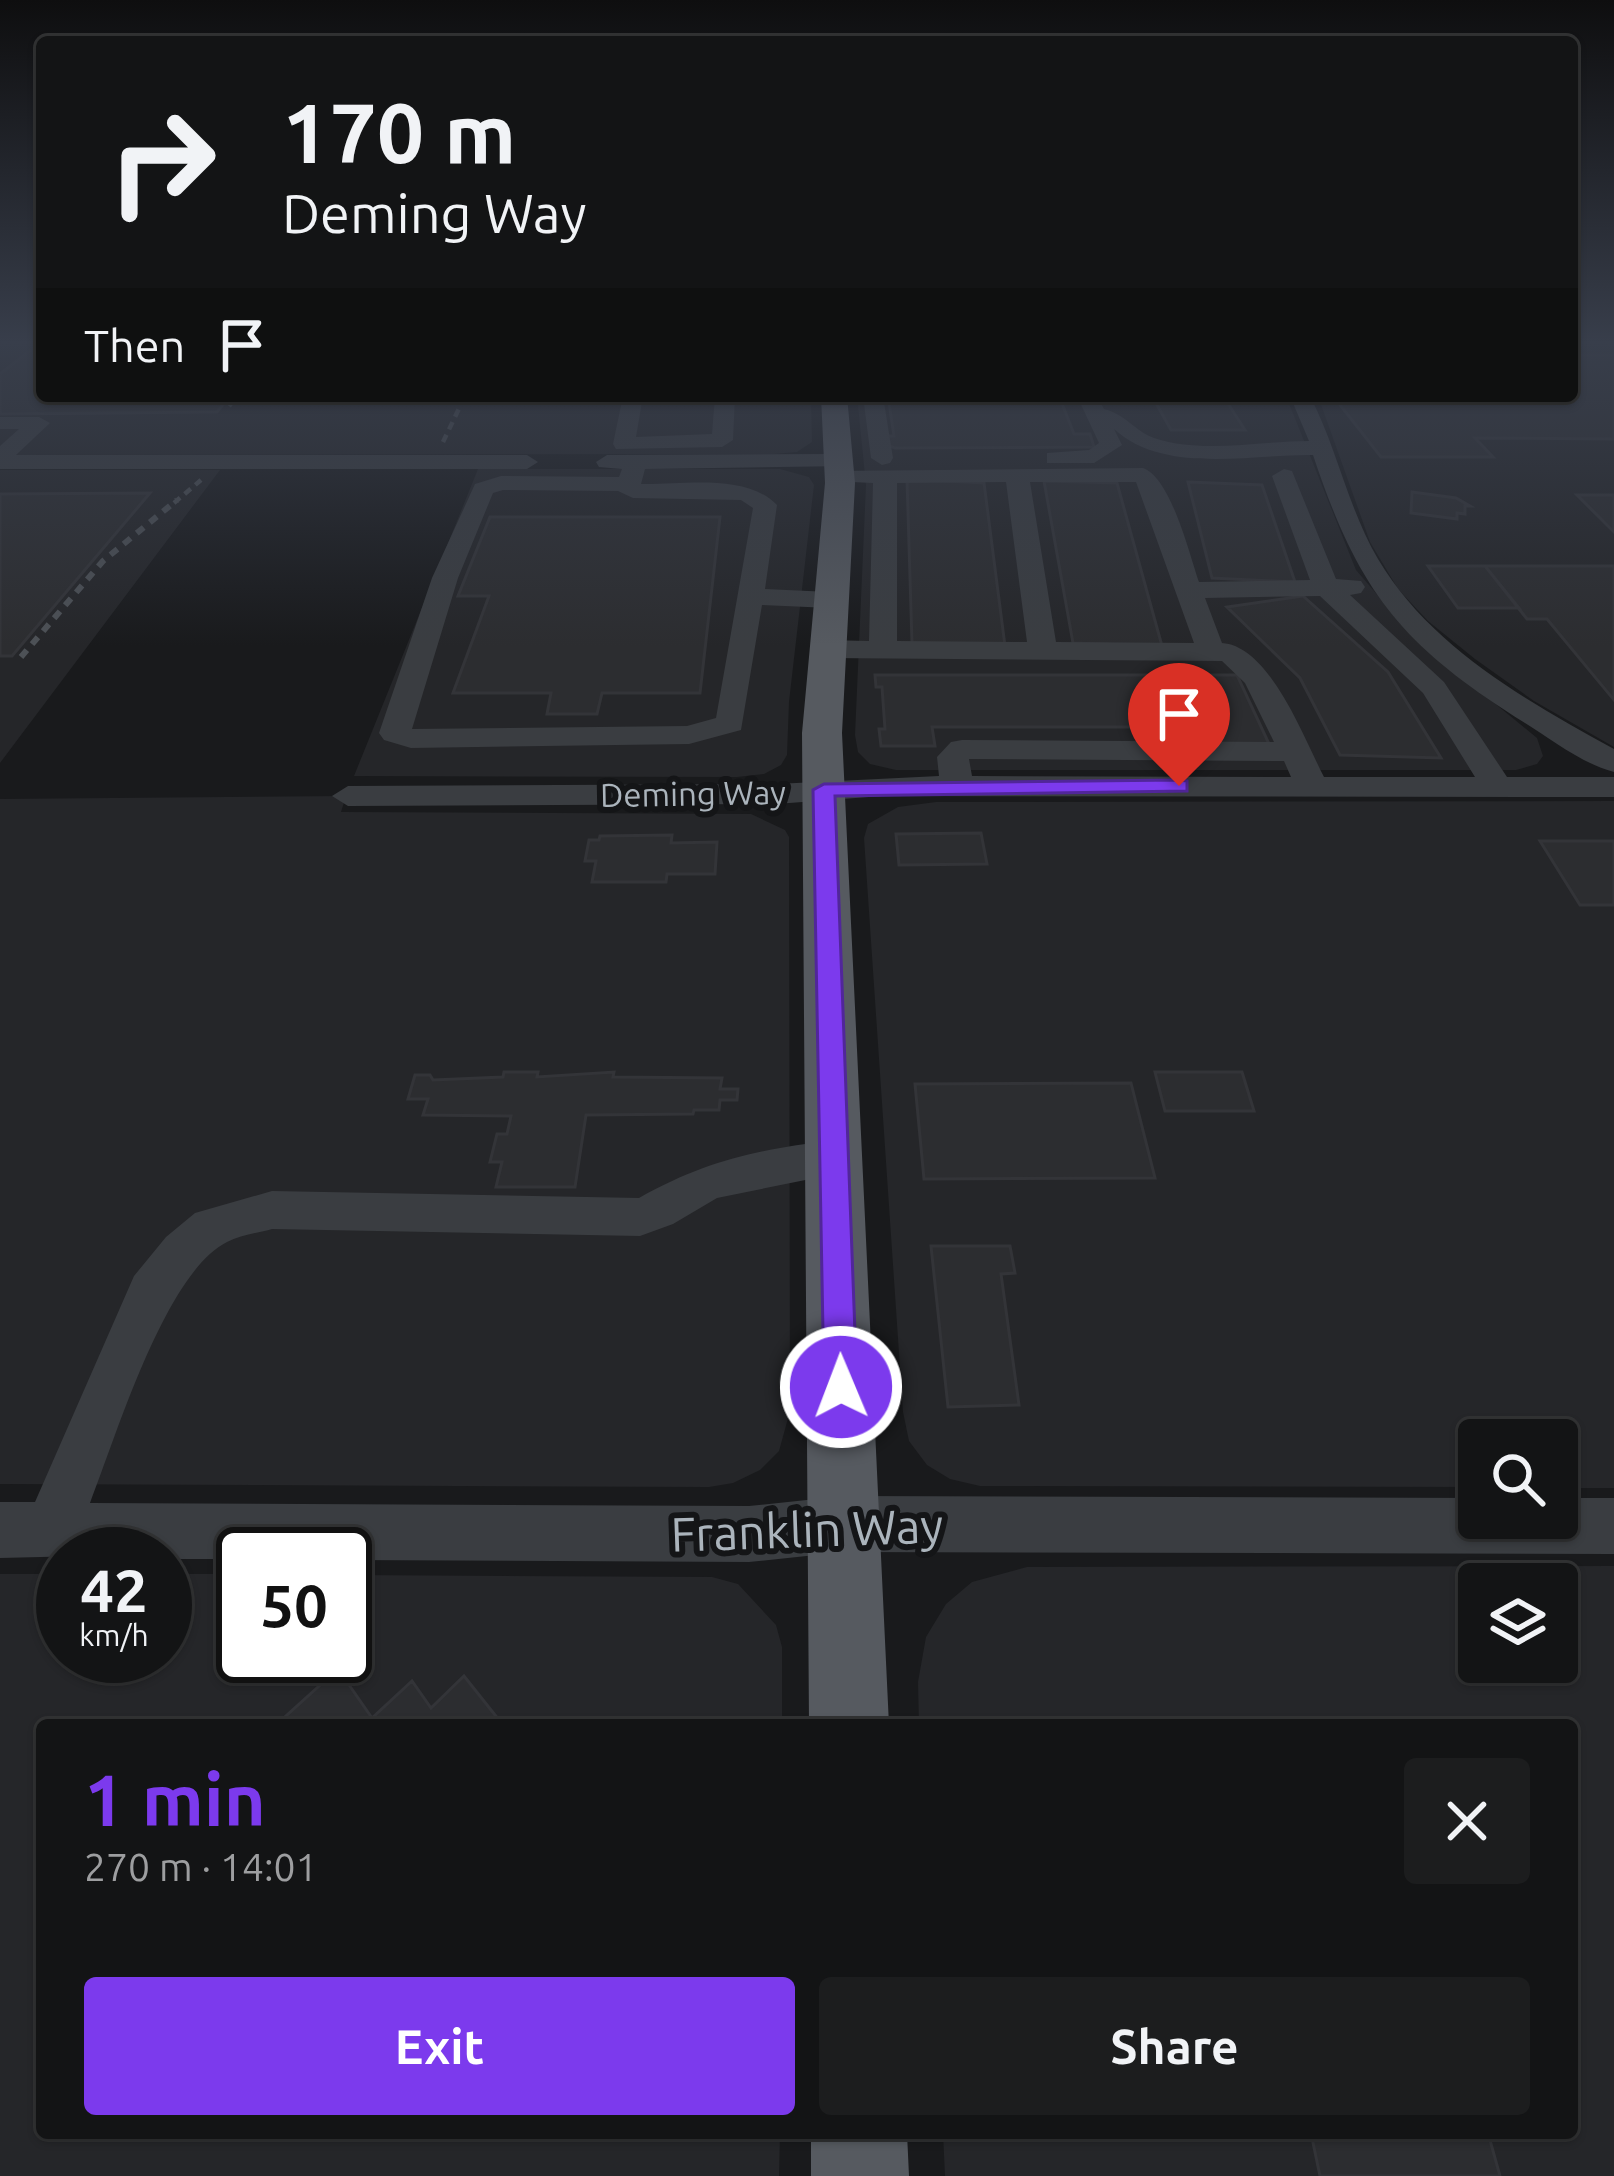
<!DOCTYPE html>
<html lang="en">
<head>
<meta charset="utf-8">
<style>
	body { margin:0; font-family:Ubuntu,sans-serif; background:#1c1d1e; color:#f1f3f6; height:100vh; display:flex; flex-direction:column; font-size:45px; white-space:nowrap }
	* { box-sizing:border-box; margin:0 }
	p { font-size:39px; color:#9d9ea0 }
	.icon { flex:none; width:66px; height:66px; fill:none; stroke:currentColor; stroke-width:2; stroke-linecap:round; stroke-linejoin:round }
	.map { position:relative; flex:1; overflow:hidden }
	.sheet { position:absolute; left:36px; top:1719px; width:1542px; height:420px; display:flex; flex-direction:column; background:#131415; border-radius:12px; box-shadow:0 3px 9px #0004,0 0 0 3px #323334 }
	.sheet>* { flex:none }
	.banner { position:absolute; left:36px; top:36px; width:1542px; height:366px; border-radius:12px; box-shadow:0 3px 9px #0004,0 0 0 3px #323334; background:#131415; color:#f1f3f6; overflow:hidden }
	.fabs { position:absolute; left:1458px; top:1419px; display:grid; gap:24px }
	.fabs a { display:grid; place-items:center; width:120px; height:120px; border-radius:12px; background:#131415; box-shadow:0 3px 9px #0004,0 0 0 3px #323334; font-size:60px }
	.speed { position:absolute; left:36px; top:1527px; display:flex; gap:24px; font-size:60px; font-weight:700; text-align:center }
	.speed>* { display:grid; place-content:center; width:156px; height:156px; border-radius:50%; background:#131415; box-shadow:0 3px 9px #0004,0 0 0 3px #323334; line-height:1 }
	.speed small { font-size:30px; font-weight:400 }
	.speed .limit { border:6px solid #111; border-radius:18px; background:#fff; color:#111 }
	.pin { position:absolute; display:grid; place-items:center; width:102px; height:102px; color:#fff; margin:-123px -51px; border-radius:50% 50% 50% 0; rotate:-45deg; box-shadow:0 0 12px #0007 }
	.pin .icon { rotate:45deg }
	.me { position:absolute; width:132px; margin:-66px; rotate:359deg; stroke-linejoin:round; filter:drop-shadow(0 0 9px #0008) }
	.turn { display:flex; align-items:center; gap:42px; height:252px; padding:0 48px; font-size:54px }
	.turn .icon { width:156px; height:156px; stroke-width:2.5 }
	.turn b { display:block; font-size:84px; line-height:102px }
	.then { display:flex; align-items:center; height:114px; padding:0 48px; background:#0003; gap:24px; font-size:45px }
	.round { display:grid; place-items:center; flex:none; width:126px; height:126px; border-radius:12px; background:#1c1d1e }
	.headline { display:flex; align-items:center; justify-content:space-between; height:204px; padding:0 48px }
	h1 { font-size:72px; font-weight:700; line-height:90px; color:#7c3aed }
	.primary-button { display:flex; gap:24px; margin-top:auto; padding:24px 48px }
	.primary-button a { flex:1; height:138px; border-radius:12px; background:#7c3aed; color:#fff; font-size:48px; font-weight:700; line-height:138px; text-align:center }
	.primary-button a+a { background:#1c1d1e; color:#f1f3f6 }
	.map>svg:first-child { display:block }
	.built { fill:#252629; fill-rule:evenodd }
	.building { fill:#2c2d30; stroke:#333438; stroke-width:3 }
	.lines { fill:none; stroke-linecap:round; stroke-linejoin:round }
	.minor { fill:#3a3d41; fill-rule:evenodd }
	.major { fill:#565a60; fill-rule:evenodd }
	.rail-far1 { stroke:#4d5156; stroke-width:4.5; stroke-dasharray:8 6; stroke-linecap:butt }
	.rail { stroke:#4d5156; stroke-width:6; stroke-dasharray:9 8; stroke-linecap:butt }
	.route { fill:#7c3aed; stroke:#51269a; stroke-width:3 }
	.labels { text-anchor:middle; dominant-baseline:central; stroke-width:12; stroke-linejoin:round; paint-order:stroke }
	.far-street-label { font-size:33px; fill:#abb4bc; stroke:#141517 }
	.near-street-label { font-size:48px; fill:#abb4bc; stroke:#141517 }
</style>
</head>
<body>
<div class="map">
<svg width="1614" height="2176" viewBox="0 0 1614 2176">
	<rect width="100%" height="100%" fill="#191a1c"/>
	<path class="built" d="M0 342H42V396H811L812 442 797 452 774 454 0 455Z
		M1572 342H1614V747L1534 701 1475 659 1428 621 1398 589 1370 542 1318 396H1572Z
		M857 396H1286L1356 570 1412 635 1537 738 1543 756 1537 764 1516 770H896L870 764 858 752 855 735 866 485Z
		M478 469H780L809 477 814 485 789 702 787 755 781 765 764 774 737 777 354 776Z
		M0 470H220L0 763Z
		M346 796 341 812 751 814 785 830 789 837 790 1411 779 1451 760 1470 733 1483 709 1487 0 1484V799Z
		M1614 801V1488H1557V1440H1479V1487L980 1486 950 1479 927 1465 909 1441 903 1412 864 838 868 824 898 807 936 802Z
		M1614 1566V2176H945L943 2133H1572V1725H919L918 1682 926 1637 946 1604 972 1582 1027 1567ZM1479 1584H1557V1662H1479Z
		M0 1574H63V1656H165V1574H243V1656H345V1575L712 1577 738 1584 776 1625 782 1647V1725H42V2133H780L779 2176H0Z"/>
	<path class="building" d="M41 342 42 396H230L217 412 0 414V374Z
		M1572 355H1614V439L1475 438 1493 457H1381L1333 396H1572Z
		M888 396H1059L1074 434H1090L1094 447 895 448 887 445 885 436H894Z
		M1152 396H1223L1245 430H1171Z
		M907 479 984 483 1005 646 912 643Z
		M1044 481 1117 483 1162 646 1073 643Z
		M1188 482 1262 485 1295 582 1212 578Z
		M1412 492 1456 498 1470 506H1465V514L1457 513V519L1411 513Z
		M150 493 12 656H0V494Z
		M1577 495H1614V532Z
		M490 517H720L700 693H602L597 714H547L551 693H453L489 596H458Z
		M1428 566H1485L1519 608H1458Z
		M1485 566H1614V700L1547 619H1527Z
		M1303 596 1388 672 1441 758 1340 755 1300 678 1227 607Z
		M875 675H1237L1270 746H1221L1213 727H932L935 746H881L879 729H885L882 687H876Z
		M981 833 987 864 899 865 896 834Z
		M672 835 671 843 717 842 715 874H667L666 882H592L596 861H585L589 840H599L600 836Z
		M1540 841H1614V905H1580Z
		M504 1072H538L537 1077 614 1072 613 1077 722 1078 720 1089H738L737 1100H720L719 1110H694L693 1114 586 1115 575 1187H496L502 1162H490L497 1134H507L511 1116 423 1115 428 1099H408L415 1075H430L433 1080 503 1077Z
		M1155 1072H1242L1254 1111H1165Z
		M1131 1083 1155 1178 924 1179 915 1084Z
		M931 1246H1010L1015 1273 1001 1274 1019 1405 948 1407Z
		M338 1669 372 1718 412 1681 431 1708 464 1676 503 1725H276Z
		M1311 2133H1488L1500 2176H1320Z"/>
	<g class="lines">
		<path class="minor" d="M623 396H643L636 437 712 434 715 396H735L733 440 722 447 616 449 613 444Z
			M863 396H883L893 458 890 463 882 465 871 458Z
			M1077 396H1097L1104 409C1125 414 1135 431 1154 438 1200 454 1261 441 1309 441L1290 396H1310C1337 448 1348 508 1378 559 1430 647 1527 701 1614 749V772C1583 764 1552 740 1525 723 1401 645 1359 593 1313 455 1251 454 1164 475 1114 429L1122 445 1094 463H1047V453L1089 450 1099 443Z
			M0 417H39L50 423 16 455H527L538 462 527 469H0V446L19 429H0Z
			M838 454 846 456V466L645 469 641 484C683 485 746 473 777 505L765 589 830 592 843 600 830 608 762 605 741 730 689 744 411 748 384 740 379 733 432 578 475 484 501 476 619 477 622 469 599 467 596 462 607 455ZM503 490 618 491 633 498 741 500 753 508 716 718 687 726 412 729 458 578 493 493Z
			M1143 468C1171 478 1189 553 1199 582L1310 580 1272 476 1284 469 1292 471 1336 579 1361 581 1365 587 1361 593 1350 595 1444 682 1507 777H1614V797L882 796 776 804 348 806 332 796 348 786 776 784 939 776 937 757 951 742 962 740 1274 742 1245 683 1222 661 825 658 811 649 825 640 869 641 873 483 831 481V471ZM1006 482 1027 642 897 641V483ZM1030 482H1136L1194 643 1056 642ZM1320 596 1423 693 1475 777H1324C1304 739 1270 646 1222 643L1205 598ZM969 759 1284 761 1291 777 972 776Z
			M834 1140 850 1145 856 1158 850 1171 717 1198 673 1224 640 1236 272 1229C258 1233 240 1235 227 1242 165 1273 116 1437 90 1503L749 1506 844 1496 1479 1498V1518H1557V1498H1614V1554L844 1552 749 1562 345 1560V1554H243V1559H165V1554L0 1558V1502H35L134 1276 166 1237 195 1213 272 1191 639 1198C707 1160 757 1150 834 1140Z"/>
		<path class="major" d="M821 396H847L855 483 842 733 889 1725H809L802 733 825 483Z
			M811 2133H907L909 2176H811Z"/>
		<path class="rail-far1" d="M229 406 237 396
			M443 442 465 396
			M174 503 201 480"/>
		<path class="rail" d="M21 657 103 561 177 500"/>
	</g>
	<linearGradient id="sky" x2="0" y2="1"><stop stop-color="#0e0e0f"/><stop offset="0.53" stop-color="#383e4b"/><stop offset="1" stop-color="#383e4b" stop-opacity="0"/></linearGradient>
	<rect width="1614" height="646" fill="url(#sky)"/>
	<path class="route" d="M1179 780 1187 781V791L835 796 857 1387 852 1398 841 1403 829 1398 824 1387 813 790 824 784Z"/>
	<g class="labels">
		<g class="far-street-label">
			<text transform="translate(693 793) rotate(-1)">Deming Way</text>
		</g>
		<g class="near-street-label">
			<text transform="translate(807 1529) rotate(-2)">Franklin Way</text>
		</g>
	</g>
</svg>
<div class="fabs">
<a><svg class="icon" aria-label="search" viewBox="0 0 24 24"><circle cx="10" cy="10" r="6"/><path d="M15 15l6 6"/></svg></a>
<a><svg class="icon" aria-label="layers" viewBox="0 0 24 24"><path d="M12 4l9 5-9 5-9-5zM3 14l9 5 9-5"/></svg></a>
</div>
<div class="speed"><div>42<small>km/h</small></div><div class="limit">50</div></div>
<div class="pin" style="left:1179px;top:786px;background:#d93025"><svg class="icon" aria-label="arrive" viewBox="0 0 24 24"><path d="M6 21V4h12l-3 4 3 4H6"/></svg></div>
<svg class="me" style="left:841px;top:1387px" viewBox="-20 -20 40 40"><circle r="17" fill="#7c3aed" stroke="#fff" stroke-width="3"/><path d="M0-11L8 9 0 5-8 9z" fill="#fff"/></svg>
<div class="banner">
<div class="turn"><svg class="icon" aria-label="right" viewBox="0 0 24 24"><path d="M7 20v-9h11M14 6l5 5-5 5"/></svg><div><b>170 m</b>Deming Way</div></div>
<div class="then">Then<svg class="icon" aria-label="arrive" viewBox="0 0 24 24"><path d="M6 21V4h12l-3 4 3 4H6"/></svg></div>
</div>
<section class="sheet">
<div class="headline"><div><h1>1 min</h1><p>270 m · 14:01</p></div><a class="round"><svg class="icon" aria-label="close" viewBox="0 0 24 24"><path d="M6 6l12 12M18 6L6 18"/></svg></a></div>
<div class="primary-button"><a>Exit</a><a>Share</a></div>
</section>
</div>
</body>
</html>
